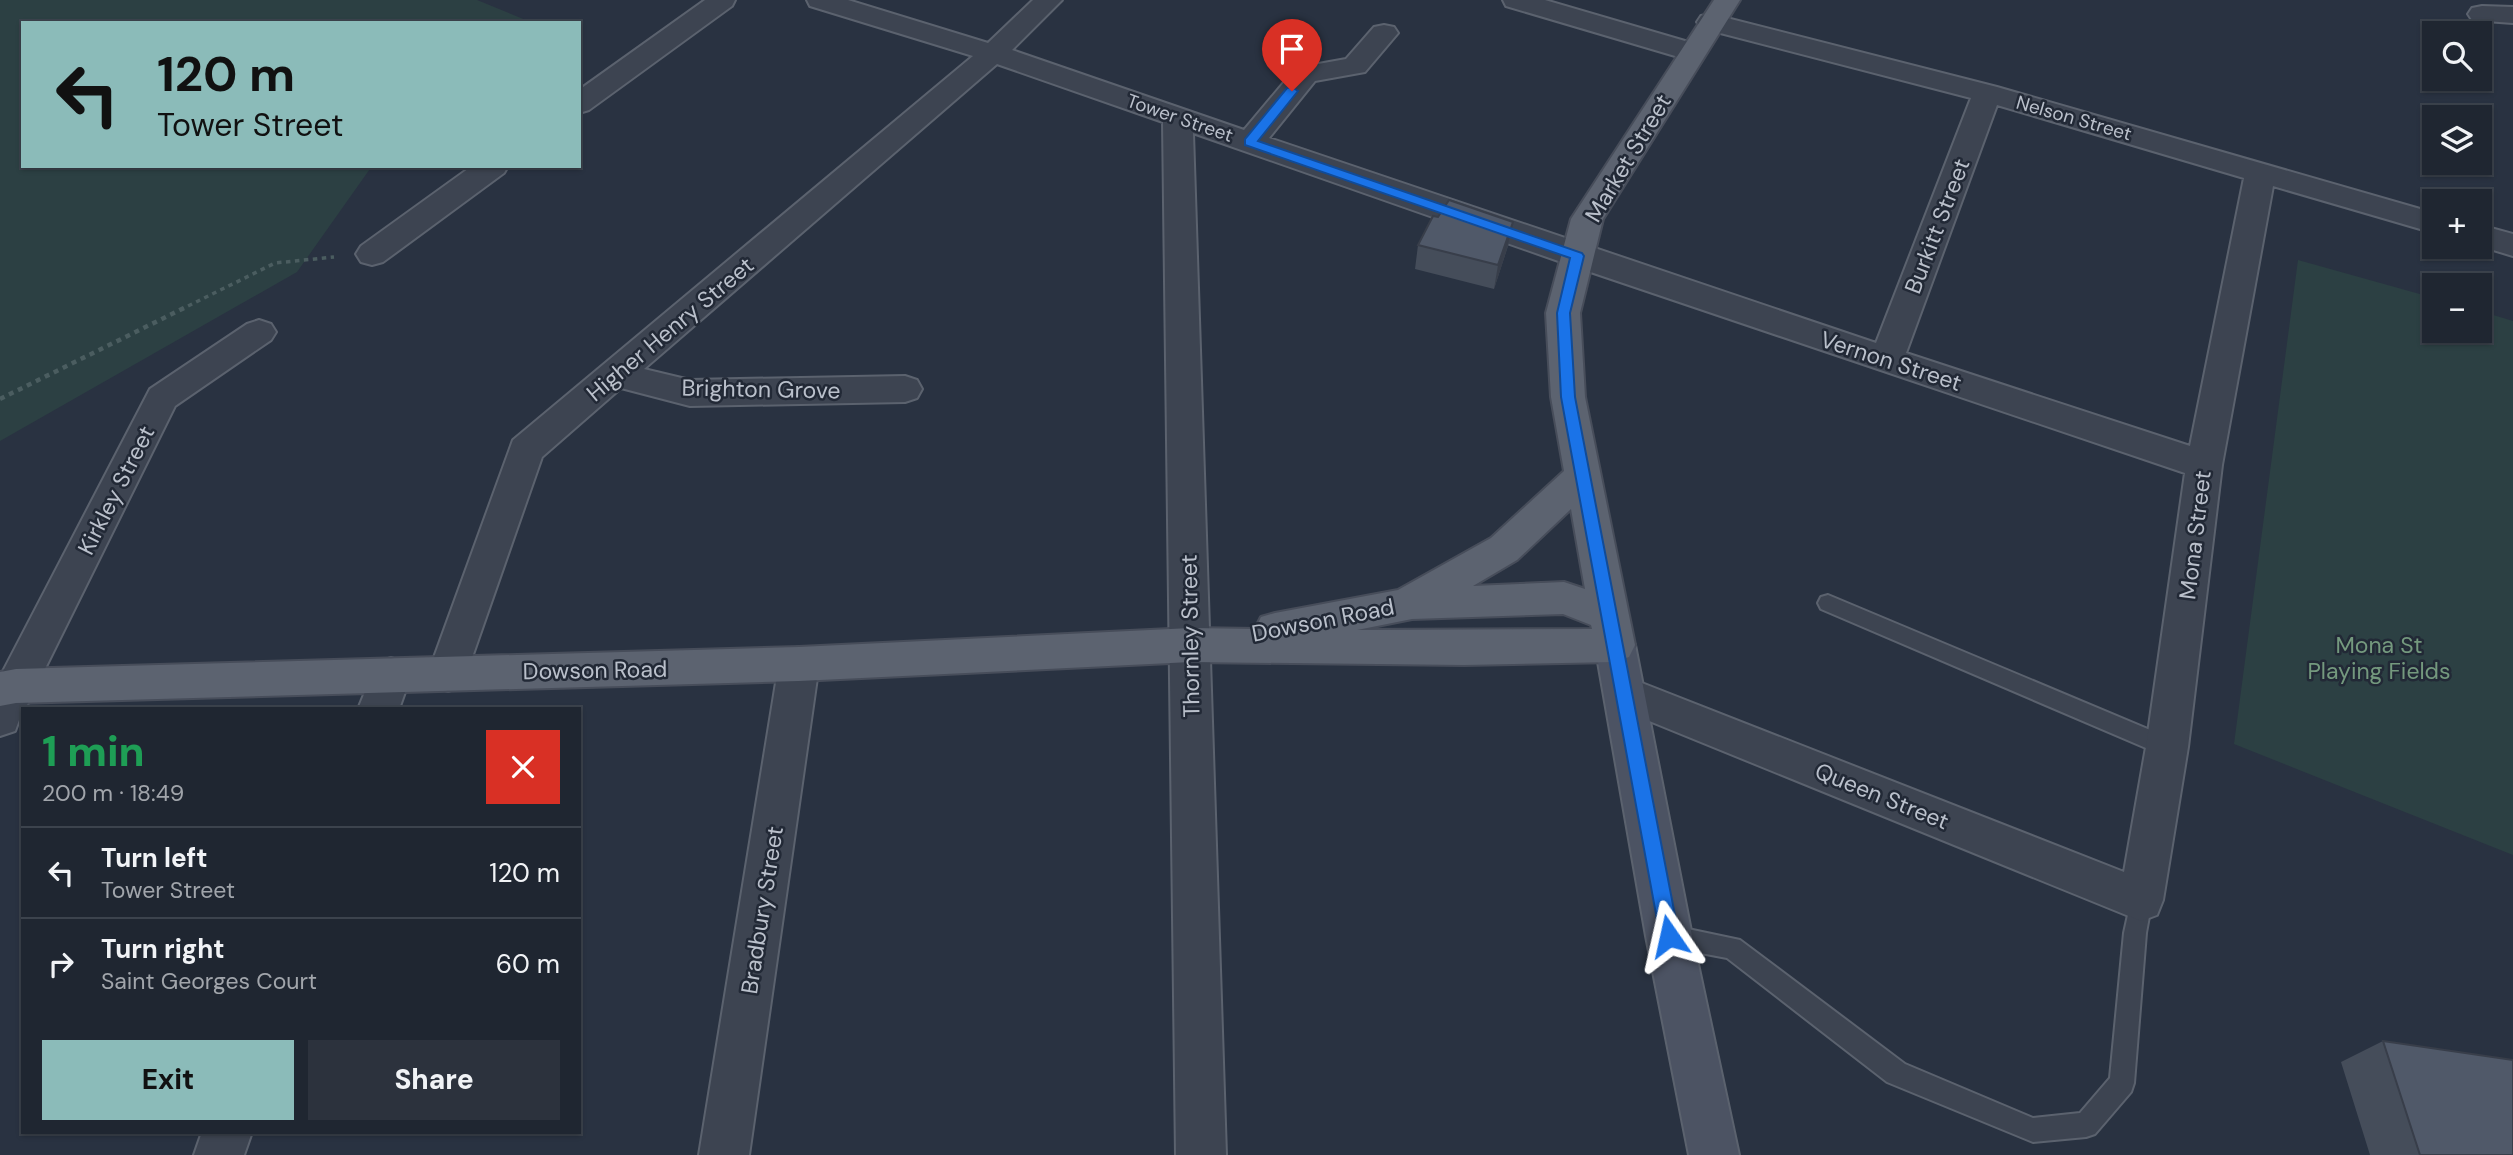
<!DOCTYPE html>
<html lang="en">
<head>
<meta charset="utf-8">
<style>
	body { margin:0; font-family:"DM Sans",sans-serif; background:#2c323d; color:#f1f3f6; height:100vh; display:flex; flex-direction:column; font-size:26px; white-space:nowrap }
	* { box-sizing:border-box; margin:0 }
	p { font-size:23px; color:#a1a5ab }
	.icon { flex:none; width:38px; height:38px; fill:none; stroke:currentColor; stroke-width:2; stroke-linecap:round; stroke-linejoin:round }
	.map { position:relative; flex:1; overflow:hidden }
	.sheet { position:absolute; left:21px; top:707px; width:560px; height:427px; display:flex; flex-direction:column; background:#1f2631; border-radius:0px; box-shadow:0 2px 5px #0004,0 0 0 2px #3c434d }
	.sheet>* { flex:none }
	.hud { position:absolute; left:21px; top:21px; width:560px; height:147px; border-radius:0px; box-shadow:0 2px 5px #0004,0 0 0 2px #3c434d; background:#8bbbb9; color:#111; overflow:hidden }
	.buttons { position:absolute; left:2422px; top:21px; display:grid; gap:14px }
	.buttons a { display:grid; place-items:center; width:70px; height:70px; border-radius:0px; background:#1f2631; box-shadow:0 2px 5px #0004,0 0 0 2px #3c434d; font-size:35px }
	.pin { position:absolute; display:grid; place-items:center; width:60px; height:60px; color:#fff; margin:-72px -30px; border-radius:50% 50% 50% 0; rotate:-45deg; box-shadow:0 0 7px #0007 }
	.pin .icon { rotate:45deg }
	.me { position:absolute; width:77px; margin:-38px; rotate:349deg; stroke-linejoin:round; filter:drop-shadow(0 0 5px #0008) }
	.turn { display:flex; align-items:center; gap:24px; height:147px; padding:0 21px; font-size:32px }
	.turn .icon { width:91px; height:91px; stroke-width:2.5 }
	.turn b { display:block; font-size:49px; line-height:60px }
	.round { display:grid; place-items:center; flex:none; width:74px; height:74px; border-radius:0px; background:#2c323d }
	.head { display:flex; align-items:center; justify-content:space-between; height:119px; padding:0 21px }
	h1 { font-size:42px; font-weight:800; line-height:52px; color:#1e9e55 }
	.action { display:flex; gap:14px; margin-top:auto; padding:14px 21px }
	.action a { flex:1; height:80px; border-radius:0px; background:#8bbbb9; color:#111; font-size:28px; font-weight:800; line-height:80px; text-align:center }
	.action a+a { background:#2c323d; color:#f1f3f6 }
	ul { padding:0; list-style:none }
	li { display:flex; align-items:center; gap:21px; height:91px; padding:0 21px; border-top:2px solid #3c434d }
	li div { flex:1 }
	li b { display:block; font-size:26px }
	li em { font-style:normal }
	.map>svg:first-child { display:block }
	.green { fill:#2c4043 }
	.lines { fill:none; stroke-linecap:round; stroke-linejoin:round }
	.service-casing { stroke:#5b626e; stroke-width:4 }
	.minor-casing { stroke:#5b626e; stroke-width:4 }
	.secondary-casing { stroke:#5b626e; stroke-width:4 }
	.primary-casing { stroke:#474d5a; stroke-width:4 }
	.path-far1 { stroke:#4b5d60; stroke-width:3.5; stroke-dasharray:4.5 4.5; stroke-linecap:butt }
	.path { stroke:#4b5d60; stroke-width:4.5; stroke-dasharray:5 5; stroke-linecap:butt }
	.service { fill:#3d4451; fill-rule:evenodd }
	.minor { fill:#3d4451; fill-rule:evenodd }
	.secondary { fill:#4c5363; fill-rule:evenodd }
	.primary { fill:#5c6370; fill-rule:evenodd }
	.wall { fill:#454d5a }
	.shaded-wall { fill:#383e4a }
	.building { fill:#505969; stroke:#383e4a; stroke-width:2 }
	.route { fill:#1a73e8; stroke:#114b97; stroke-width:2 }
	.labels { text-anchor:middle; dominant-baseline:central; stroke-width:5; stroke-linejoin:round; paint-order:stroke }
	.far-street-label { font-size:19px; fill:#bac0cb; stroke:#222936 }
	.street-label { font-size:23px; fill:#bac0cb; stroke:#222936 }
	.park-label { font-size:23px; fill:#74997e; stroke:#222936 }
</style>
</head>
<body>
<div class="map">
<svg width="2513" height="1155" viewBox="0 0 2513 1155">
	<rect width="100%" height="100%" fill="#293241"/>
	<path class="green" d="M0 0H477L533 23H23V166H372L297 272 0 441Z
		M2298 260 2434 298V331H2480V311L2513 321V855L2234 744Z"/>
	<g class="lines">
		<g class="service-casing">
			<path id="service" d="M1828 595 2174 740 2177 747 2174 754 2167 756 2160 754 1821 609 1818 603 1821 597Z
				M2141 889 2149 892 2152 900 2146 933 2134 1083 2131 1092 2095 1134 2086 1137 2033 1142 1887 1082 1727 958 1669 947 1661 944 1658 936 1661 928 1669 925 1740 940 1905 1064 2033 1118 2080 1113 2110 1078 2124 933 2133 892Z"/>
		</g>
		<g class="minor-casing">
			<path id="minor" d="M705 0H735L732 6 589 110 579 113V90Z
				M807 0H848L988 43 1033 0H1062L1012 50 1244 130 1296 68 1346 59 1374 27 1384 25 1394 27 1398 33 1365 72 1315 81 1269 138 1876 343 1971 98 1701 28 1697 22 1701 16 1711 14 1997 87 2434 213V233L2273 186 2222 465 2188 747 2163 900 2157 915 2141 921 1610 705 1604 693 1610 681 1624 676 2124 872 2146 747 2185 473 1567 264 1193 133 1226 1155H1176L1163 122 997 64 644 369 690 380 905 376 917 380 922 389 917 398 905 402 690 406 621 388 542 457 462 686 448 691 434 686 428 674 513 440 973 56 810 6ZM1997 105 2244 178 2190 446 1906 353Z
				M1503 0H1545L1702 46 1706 52 1702 58 1692 60 1682 58 1506 6Z
				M2482 6 2513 7V23L2472 20 2468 14 2472 8Z
				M472 166H508L504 173 383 262 372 265 361 262 356 254 361 246Z
				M2480 225 2513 234V256L2480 246Z
				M259 320 271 324 276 332 271 340 175 406 25 709H23L15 731 0 736V677L150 389 247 324Z
				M799 647 813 652 819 664 749 1155H699L779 664 785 652Z
				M391 658 405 663 411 675 399 709H358L377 663Z
				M202 1132H252L244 1155H194Z"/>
		</g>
		<g class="secondary-casing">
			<path id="secondary" d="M1615 628 1629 633 1635 645 1692 936 1739 1155H1689L1646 936 1595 645 1601 633Z"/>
		</g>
		<g class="primary-casing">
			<path id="primary" d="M1714 0H1740L1603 219 1580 313 1585 397 1635 645 1629 657 1615 662 1464 665 1191 662 799 681 16 703 0 706V672L16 669 799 647 1191 628 1255 629 1261 617 1275 613 1398 590 1491 538 1564 471 1551 397 1546 313 1571 219ZM1571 509 1585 589 1564 582 1473 586 1517 560ZM1563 614 1591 625 1592 629 1357 630 1412 619Z"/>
		</g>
		<path class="path-far1" d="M180 310 275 263 334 257"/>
		<path class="path" d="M0 399 184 308"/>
		<use href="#service" class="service"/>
		<use href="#minor" class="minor"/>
		<use href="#secondary" class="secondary"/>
		<use href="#primary" class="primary"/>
	</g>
	<path class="wall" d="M1438 217 1513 222 1508 246 1494 289 1415 269 1418 245Z
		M2383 1041 2513 1155H2370L2341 1062Z"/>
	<path class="shaded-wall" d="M1513 222 1508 246 1494 289 1498 265Z"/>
	<path class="building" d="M1449 200 1513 222 1498 265 1418 245 1433 216 1438 217Z
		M2383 1041 2513 1060V1155H2420Z"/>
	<path class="route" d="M1292 87 1298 91 1258 141 1582 253 1584 256 1570 313 1575 397 1679 936 1676 942 1669 945 1663 942 1660 936 1561 397 1557 313 1570 258 1245 145V139L1287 88Z"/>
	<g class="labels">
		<g class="far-street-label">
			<text transform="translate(1180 118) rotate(19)">Tower Street</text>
			<text transform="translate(2074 118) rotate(16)">Nelson Street</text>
		</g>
		<g class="street-label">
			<text transform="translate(1628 158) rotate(-59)">Market Street</text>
			<text transform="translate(1937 226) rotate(-69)">Burkitt Street</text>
			<text transform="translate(670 329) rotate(-40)">Higher Henry Street</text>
			<text transform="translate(1891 361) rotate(18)">Vernon Street</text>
			<text transform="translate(761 389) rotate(1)">Brighton Grove</text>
			<text transform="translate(116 490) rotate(-63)">Kirkley Street</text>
			<text transform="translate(2195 535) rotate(-83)">Mona Street</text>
			<text transform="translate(1323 620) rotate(-11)">Dowson Road</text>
			<text transform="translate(1190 636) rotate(-91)">Thornley Street</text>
			<text transform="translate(595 670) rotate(-1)">Dowson Road</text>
			<text transform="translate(1882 796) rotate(22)">Queen Street</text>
			<text transform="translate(762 910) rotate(-81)">Bradbury Street</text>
		</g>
		<g class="park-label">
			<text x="2379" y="645">Mona St<tspan x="2379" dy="26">Playing Fields</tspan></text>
		</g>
	</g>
</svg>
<div class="buttons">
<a><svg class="icon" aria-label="search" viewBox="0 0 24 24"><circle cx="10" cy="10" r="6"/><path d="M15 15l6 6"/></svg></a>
<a><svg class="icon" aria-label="layers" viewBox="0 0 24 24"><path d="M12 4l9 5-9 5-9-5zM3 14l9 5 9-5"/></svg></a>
<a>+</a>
<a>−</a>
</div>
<div class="pin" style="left:1292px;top:91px;background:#d93025"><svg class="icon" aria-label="arrive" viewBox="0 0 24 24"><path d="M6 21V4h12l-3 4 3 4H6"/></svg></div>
<svg class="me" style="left:1669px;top:936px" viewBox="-20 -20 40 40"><path d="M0-17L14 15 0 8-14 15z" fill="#1a73e8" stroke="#fff" stroke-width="4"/></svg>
<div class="hud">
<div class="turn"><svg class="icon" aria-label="left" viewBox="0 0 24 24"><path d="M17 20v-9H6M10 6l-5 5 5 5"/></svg><div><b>120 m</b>Tower Street</div></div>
</div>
<section class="sheet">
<div class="head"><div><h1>1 min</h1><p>200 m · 18:49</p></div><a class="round" style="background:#d93025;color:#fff"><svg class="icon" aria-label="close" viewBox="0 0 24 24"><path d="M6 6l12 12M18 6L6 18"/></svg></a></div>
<ul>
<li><svg class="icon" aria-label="left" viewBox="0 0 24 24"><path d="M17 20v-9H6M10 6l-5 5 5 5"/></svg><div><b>Turn left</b><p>Tower Street</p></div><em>120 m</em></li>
<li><svg class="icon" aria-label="right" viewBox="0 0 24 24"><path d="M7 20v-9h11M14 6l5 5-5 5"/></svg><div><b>Turn right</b><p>Saint Georges Court</p></div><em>60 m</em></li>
</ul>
<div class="action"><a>Exit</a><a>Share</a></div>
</section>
</div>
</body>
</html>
